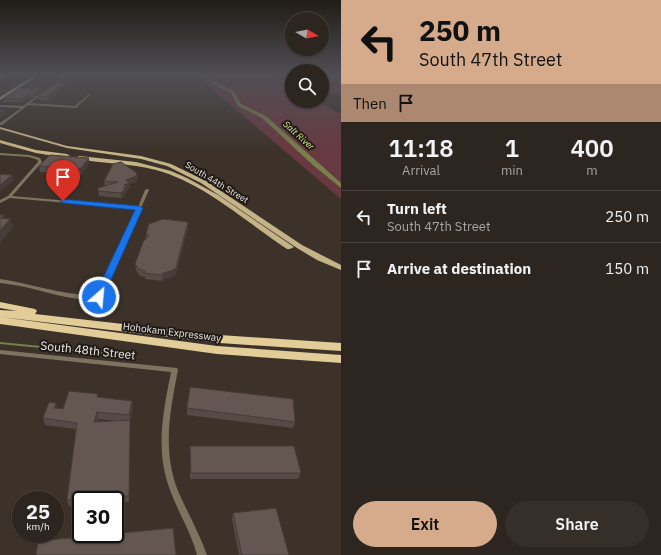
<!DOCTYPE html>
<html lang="en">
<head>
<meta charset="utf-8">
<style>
	body { margin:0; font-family:"IBM Plex Sans",sans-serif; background:#352e29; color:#f1f3f6; height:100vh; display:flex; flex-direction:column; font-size:15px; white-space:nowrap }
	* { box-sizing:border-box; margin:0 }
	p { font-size:13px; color:#a7a5a5 }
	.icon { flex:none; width:22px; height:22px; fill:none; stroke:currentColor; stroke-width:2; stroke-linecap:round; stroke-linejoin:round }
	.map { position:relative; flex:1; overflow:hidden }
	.sheet { display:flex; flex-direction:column; background:#2d2620; width:320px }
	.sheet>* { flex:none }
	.banner { background:#d6ab8b; color:#111; overflow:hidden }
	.needle { width:26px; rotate:99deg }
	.tools { position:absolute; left:285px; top:12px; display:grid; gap:8px }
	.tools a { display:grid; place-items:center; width:44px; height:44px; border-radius:50%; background:#2d2620; box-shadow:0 1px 3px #0004,0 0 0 1px #48433e; font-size:20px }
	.speed { position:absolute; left:12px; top:491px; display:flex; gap:8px; font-size:20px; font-weight:700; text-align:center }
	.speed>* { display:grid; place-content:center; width:52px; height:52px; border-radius:50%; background:#2d2620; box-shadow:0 1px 3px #0004,0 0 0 1px #48433e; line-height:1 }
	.speed small { font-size:10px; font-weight:400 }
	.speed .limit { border:2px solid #111; border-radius:6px; background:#fff; color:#111 }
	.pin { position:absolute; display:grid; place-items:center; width:34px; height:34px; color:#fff; margin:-41px -17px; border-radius:50% 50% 50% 0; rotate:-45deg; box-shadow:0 0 4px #0007 }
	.pin .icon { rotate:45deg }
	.me { position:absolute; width:44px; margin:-22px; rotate:27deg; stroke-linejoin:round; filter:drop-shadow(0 0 3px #0008) }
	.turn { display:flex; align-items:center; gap:14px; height:84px; padding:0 12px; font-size:18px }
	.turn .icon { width:52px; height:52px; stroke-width:2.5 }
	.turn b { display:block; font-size:28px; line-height:34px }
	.then { display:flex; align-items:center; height:38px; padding:0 12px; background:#0003; gap:8px; font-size:15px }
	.eta { display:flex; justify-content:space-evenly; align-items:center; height:68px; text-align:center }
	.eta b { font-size:24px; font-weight:600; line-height:28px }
	.cta { display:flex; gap:8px; margin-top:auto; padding:8px 12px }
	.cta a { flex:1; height:46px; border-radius:24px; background:#d6ab8b; color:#111; font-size:16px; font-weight:600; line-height:46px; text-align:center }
	.cta a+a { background:#352e29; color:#f1f3f6 }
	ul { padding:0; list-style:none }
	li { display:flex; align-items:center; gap:12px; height:52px; padding:0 12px; border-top:1px solid #48433e }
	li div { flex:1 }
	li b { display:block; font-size:15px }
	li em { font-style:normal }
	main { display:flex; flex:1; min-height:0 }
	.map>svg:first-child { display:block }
	.green { fill:#693941 }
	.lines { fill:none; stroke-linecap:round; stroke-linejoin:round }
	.stream { stroke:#797f4b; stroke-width:2 }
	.river { fill:#797f4b; fill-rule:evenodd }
	.minor { fill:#7d745f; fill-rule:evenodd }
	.primary { fill:#c5b388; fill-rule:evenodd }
	.motorway { fill:#e2cc97; fill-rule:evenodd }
	.wall { fill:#564a46; fill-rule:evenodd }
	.shaded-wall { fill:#463c39 }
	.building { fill:#645651; stroke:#463c39 }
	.route { fill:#1a73e8; stroke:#114b97 }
	.labels { text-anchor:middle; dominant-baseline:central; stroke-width:4; stroke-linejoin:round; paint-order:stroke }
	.far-water-label { font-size:9px; font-style:italic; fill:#dee897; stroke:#201b17 }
	.far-street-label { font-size:9px; fill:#ede7e1; stroke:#201b17 }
	.street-label { font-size:10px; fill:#ede7e1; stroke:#201b17 }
	.near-street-label { font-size:12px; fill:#ede7e1; stroke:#201b17 }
</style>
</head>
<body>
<main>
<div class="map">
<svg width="341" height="555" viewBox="0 0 341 555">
	<rect width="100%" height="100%" fill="#3c322a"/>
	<path class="green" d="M199 74H269L292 87V101H317L341 114V199L205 83Z
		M338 74H341V94L322 93V76L340 77Z"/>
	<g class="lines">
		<path class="stream" d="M0 343 102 353"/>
		<path class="river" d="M202 74H206L211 80 234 91 241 104 266 116 341 183V188L314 166 262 118 238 106 231 93 209 82Z"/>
		<path class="minor" d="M8 74H10L0 80V78Z
			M68 74H70L53 86H51Z
			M42 92 43 93 30 103 75 106 89 94H91L76 108 28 105 2 125H0V123L21 108 0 107V105L23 106Z
			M0 153 29 155 40 158 42 162 12 196 138 207 145 190 147 189H148L149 190 101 298C76 303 49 292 25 287 16 285 8 284 0 283V279C33 284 64 296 97 295L136 209 10 198 0 203V200L8 196 38 162V160L29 157 0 155Z
			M0 350 177 368 178 370C170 411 162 450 178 491 187 512 199 532 207 555H197C191 532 178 512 170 490 155 450 163 413 171 372L0 354Z"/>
		<path class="primary" d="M37 74H41L0 100V97Z
			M0 127 67 146 141 156 171 164 206 181 302 245 341 265V270L317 260 297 248 201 183 167 166 141 159 67 148 0 129Z
			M0 140 36 150 67 154 70 156 67 158 36 153 0 143Z
			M79 156 136 162 171 171 187 178 218 195 294 247 290 249H287C246 222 204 183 156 170 130 163 103 164 77 159L76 158Z"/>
		<path class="motorway" d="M0 302 35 309 37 311 35 314 220 335 341 343V351L220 343 1 317 217 346 341 355V363L217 354 0 324V310L17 311 0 308Z"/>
	</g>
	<path class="wall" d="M65 83V86L48 101 38 100V96Z
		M42 88 43 90 34 97H30L23 102H4L3 99Z
		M89 158V163L81 175 40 172 39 166Z
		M137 173 138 178 136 182 129 184 130 188 126 190 127 193H125V196L121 198 99 196 98 188 105 186 104 181Z
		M188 228 176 274 171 278 163 279 162 281 145 279V277L140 276 136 270 135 264 146 238V234Z
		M98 397 133 407 130 421V427L129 502 115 503V500H81V505L69 506 67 500 76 429 45 425 43 418 56 403 57 408 63 409ZM98 419 117 421 97 422Z
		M187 408 295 422 293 428 187 415Z
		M190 446 301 473 298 479H190Z
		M233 513 289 555H239L232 519Z"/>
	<path class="shaded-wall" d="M65 83V86L48 101 47 97Z
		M42 88 43 90 34 97 33 94Z
		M29 94 30 97 23 102 22 99Z
		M5 110 6 114 0 118V113Z
		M89 158V163L81 175 80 169Z
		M137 173 138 178 136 182 129 184 130 188 126 190 127 193H125V196L121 198V193L126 180Z
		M12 175 14 180 0 192V185Z
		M4 215 6 224 10 219 13 227 0 243V231L1 218Z
		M188 222V228L176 274 171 278 163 279 162 281 163 273Z
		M132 401 133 407 130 421V427L129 502V496L130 422 129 415Z
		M56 403 58 410 54 408Z
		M97 412 98 419 96 429 94 422Z"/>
	<path class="building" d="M55 83H65L47 97 38 96Z
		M20 88H42L33 94H29L22 99H3Z
		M0 110H5L0 113Z
		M50 155 89 158 80 169 39 166Z
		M121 162 137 173 136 176 126 180 129 183 124 185 126 187 123 188 125 190 121 193 98 191V188L118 182 104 181 113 164Z
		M0 174 12 175 0 185Z
		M0 215H4L1 218 10 219 0 231Z
		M163 219 188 222 176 268 171 271 163 273 162 275 144 273 145 271 139 269 135 264 143 242 149 235 146 234 149 224Z
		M190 387 293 399 295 422 187 408Z
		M69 391 98 394 97 397 132 401 129 415 97 412 94 422 130 420 129 496 67 500 77 423 43 418 49 402 56 403 54 408 63 409Z
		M190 446H294L301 473H191Z
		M276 508 289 555H242L233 513Z
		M173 528 176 555H36L38 541Z"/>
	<linearGradient id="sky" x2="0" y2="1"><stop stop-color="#211c17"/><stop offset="0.49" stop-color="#504f55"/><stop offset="1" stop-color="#504f55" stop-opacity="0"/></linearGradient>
	<rect width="341" height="152" fill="url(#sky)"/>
	<path class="route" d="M61 199 139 206 143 208 102 300H95L94 297 135 210 63 203 61 202Z"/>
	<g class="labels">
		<g class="far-water-label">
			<text transform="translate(299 135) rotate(42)">Salt River</text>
		</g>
		<g class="far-street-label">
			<text transform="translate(217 182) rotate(31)">South 44th Street</text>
		</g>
		<g class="street-label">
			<text transform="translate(172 332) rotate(7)">Hohokam Expressway</text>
		</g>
		<g class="near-street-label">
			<text transform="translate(88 350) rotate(6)">South 48th Street</text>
		</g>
	</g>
</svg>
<div class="tools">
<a><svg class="needle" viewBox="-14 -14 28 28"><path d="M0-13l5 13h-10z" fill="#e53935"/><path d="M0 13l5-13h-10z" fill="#a7a5a5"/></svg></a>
<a><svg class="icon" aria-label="search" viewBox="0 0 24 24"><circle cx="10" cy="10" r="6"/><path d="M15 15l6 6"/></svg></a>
</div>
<div class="speed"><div>25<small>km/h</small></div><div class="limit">30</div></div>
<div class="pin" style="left:63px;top:201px;background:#d93025"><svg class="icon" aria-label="arrive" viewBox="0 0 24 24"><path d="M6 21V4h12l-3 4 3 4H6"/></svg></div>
<svg class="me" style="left:99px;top:297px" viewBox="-20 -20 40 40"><circle r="17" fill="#1a73e8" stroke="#fff" stroke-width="3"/><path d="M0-11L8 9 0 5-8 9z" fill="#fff"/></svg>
</div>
<section class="sheet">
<div class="banner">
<div class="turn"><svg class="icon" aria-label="left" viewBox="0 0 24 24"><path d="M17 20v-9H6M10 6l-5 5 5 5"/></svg><div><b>250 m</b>South 47th Street</div></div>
<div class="then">Then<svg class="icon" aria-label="arrive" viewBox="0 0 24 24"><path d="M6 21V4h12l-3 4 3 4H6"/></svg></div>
</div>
<div class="eta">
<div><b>11:18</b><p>Arrival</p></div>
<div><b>1</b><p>min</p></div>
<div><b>400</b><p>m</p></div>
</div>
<ul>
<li><svg class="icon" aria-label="left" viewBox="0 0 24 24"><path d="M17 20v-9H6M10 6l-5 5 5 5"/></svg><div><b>Turn left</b><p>South 47th Street</p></div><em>250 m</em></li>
<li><svg class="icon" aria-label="arrive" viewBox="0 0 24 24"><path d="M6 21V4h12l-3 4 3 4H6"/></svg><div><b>Arrive at destination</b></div><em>150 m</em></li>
</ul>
<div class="cta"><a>Exit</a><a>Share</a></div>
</section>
</main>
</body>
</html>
